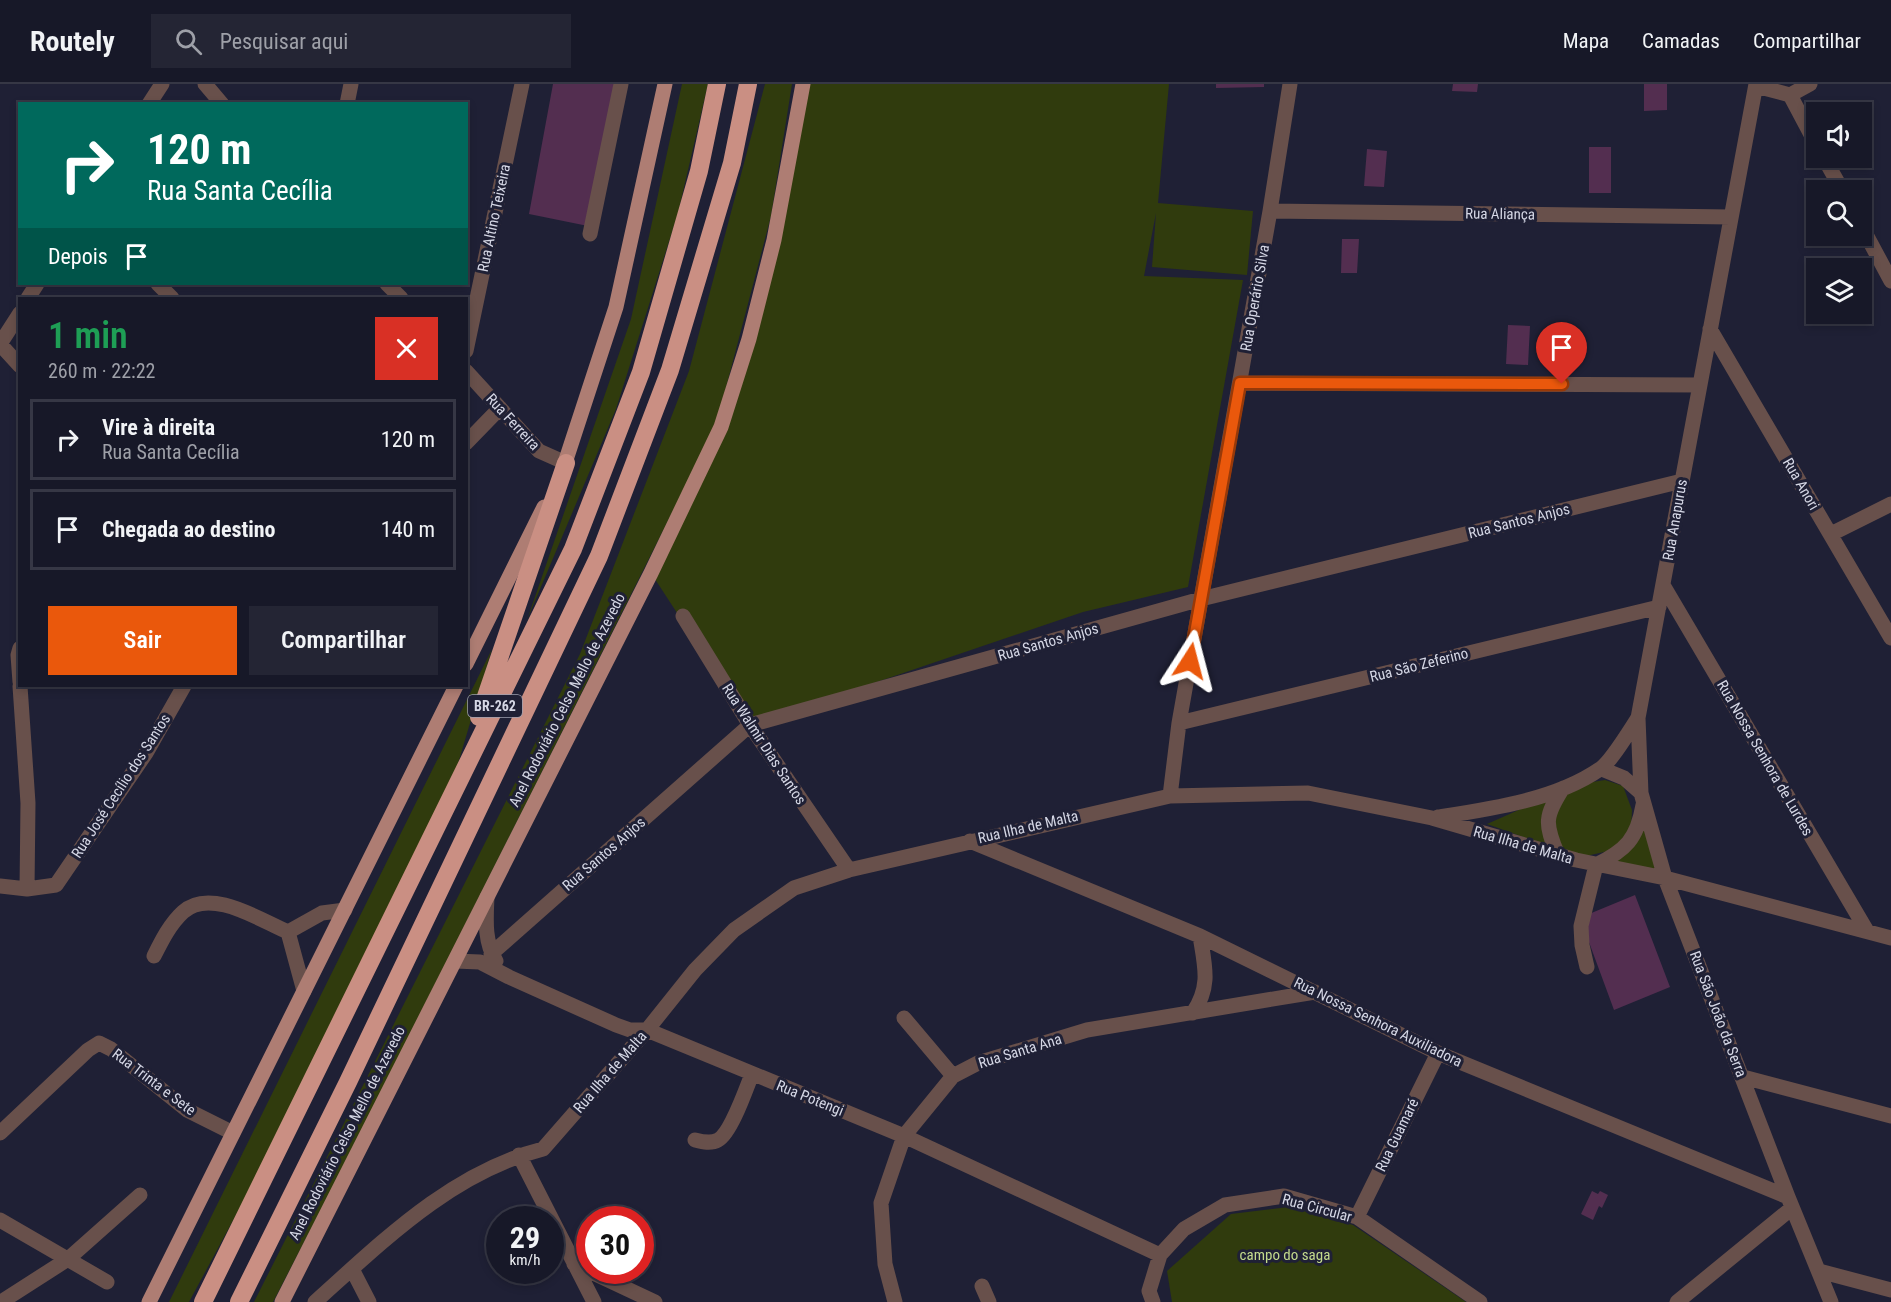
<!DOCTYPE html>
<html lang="pt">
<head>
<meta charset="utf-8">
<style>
	body { margin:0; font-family:"Roboto Condensed",sans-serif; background:#242534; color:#f1f3f6; height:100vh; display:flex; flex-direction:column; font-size:22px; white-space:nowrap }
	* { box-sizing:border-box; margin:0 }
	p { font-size:20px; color:#9ea0a8 }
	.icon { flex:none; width:33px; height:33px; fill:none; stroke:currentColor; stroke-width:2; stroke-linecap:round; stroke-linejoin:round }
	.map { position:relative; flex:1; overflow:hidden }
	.details { position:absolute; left:18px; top:213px; width:450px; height:390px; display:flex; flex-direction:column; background:#171828; border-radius:0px; box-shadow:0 3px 9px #0003,0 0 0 2px #363745 }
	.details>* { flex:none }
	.guide { position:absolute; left:18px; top:18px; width:450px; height:183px; border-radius:0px; box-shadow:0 3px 9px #0003,0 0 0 2px #363745; background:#00695c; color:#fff; overflow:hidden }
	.controls { position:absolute; left:1806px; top:18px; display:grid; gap:12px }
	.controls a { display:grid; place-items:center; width:66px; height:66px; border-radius:0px; background:#171828; box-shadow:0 3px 9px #0003,0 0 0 2px #363745; font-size:30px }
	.speed { position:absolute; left:486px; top:1122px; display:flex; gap:12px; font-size:30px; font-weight:700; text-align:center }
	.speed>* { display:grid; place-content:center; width:78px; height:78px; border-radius:50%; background:#171828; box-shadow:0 3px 9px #0003,0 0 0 2px #363745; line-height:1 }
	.speed small { font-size:15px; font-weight:400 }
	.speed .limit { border:9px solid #d22; background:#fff; color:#111 }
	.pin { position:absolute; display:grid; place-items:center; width:51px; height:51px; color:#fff; margin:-62px -26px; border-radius:50% 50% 50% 0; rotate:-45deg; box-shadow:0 0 6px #0007 }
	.pin .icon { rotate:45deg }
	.me { position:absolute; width:66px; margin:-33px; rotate:9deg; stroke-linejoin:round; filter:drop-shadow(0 0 4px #0008) }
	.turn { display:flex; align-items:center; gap:21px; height:126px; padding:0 30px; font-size:27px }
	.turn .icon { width:78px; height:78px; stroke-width:2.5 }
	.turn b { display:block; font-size:42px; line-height:51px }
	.then { display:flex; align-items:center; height:57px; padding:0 30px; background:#0003; gap:12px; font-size:22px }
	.round { display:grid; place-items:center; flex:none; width:63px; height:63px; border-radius:0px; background:#242534 }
	.summary { display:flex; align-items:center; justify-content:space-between; height:102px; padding:0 30px }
	h1 { font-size:36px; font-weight:600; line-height:45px; color:#1e9e55 }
	.cta { display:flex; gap:12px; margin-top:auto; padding:12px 30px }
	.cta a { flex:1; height:69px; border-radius:0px; background:#ea580c; color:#fff; font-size:24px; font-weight:600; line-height:69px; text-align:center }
	.cta a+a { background:#242534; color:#f1f3f6 }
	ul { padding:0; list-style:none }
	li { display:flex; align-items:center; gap:18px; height:81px; margin:0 12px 9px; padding:0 18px; border:3px solid #363745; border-radius:0px }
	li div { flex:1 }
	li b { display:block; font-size:22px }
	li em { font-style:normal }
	header { display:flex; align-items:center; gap:36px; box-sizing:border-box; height:84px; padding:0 30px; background:#171828; border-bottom:2px solid #363745 }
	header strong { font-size:28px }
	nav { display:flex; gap:33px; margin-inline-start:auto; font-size:21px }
	.search { width:420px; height:54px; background:#242534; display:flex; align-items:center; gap:15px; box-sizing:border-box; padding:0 21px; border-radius:0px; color:#9ea0a8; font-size:22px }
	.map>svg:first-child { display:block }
	.green { fill:#303b0d }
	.building { fill:#532e50 }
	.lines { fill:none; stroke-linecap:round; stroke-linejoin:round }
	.minor { stroke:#68504b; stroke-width:15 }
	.major { stroke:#ae7d73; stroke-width:15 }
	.highway { stroke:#ca8f83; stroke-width:18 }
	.route-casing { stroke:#983908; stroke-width:15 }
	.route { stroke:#ea580c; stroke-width:10 }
	.labels { text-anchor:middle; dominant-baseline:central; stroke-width:6; stroke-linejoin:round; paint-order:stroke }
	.shield { fill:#1f2035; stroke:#9ea0b0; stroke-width:1.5 }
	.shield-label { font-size:14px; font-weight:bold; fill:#d5d7e5 }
	.street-label { font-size:15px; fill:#d5d7e5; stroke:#1f2035 }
	.park-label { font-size:15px; fill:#c3da8c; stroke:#1f2035 }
</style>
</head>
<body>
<header>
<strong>Routely</strong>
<div class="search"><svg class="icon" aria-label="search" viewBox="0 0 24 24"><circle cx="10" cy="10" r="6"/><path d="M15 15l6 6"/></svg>Pesquisar aqui</div>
<nav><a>Mapa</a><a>Camadas</a><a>Compartilhar</a></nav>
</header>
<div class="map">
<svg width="1891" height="1218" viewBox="0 0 1891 1218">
	<rect width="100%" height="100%" fill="#1f2035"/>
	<path class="green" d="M682 0H708L678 129 616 325 527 536 631 235Z
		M765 0H792L771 132 718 334 749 255 803 0H1169L1158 119 1253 127 1247 191 1152 183 1156 129 1144 192 1243 196 1188 503 1083 528 750 641 651 489 708 357 359 1052 273 1218H254L580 570 689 287Z
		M492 565 457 683 244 1116 189 1218H169Z
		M1605 696 1623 702 1632 726 1631 746 1613 766 1586 772 1560 766 1554 732 1564 712 1580 700Z
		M1548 713V762L1487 740Z
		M1643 742 1664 790 1609 779Z
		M1289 1123 1353 1141 1466 1218H1172L1167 1187 1231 1130Z"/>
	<path class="building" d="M553 0H614L588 142 529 130Z
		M1216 0H1264V3L1216 4Z
		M1453 0H1478L1477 8 1452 7Z
		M1644 0H1667V26L1644 27Z
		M1589 63H1611V109H1589Z
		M1367 65 1387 67 1384 103 1364 102Z
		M1342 155H1359L1357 189H1341Z
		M1508 241 1530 242 1528 281 1506 280Z
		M1635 811 1670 903 1614 926 1586 850 1589 830Z
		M1592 1107 1598 1110 1600 1107 1608 1111 1602 1124 1599 1122 1593 1136 1581 1130Z"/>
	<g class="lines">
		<path class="minor" d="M205 0 222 20
			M1756 2 1790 11 1816 60
			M1790 11 1810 0
			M149 20 162 0
			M347 20 351 0
			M1824 74 1842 106
			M1270 127 1731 133
			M1862 143 1891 197
			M590 150 621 0
			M158 200 172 214
			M387 200 401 214
			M28 214 37 200
			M1710 245 1891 554
			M0 260 20 229
			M0 260 20 282
			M466 267 522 0
			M466 287 539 367 566 379
			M1240 299 1700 301
			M466 359 500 324
			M1831 450 1891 420
			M1663 501 1867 847
			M683 532 750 641 849 786
			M20 564 18 571 20 598
			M20 602 28 719 27 805
			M1638 634 1641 709 1665 794 1788 1113 1831 1218
			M1179 639 1659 523
			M1602 685 1624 694 1641 709
			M1170 712 1179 639 1270 127 1290 0
			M1438 733C1491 725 1555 716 1600 685 1611 678 1630 646 1638 634L1756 0
			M970 757 1200 852 1438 969 1788 1113
			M1558 771C1544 739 1545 732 1563 704
			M0 802 27 805 56 801 146 669 184 602
			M487 813C486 835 484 857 496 877
			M288 848 322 829 345 826
			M491 870 750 641 1201 515 1682 397
			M154 872C162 856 170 840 183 828 210 803 260 836 288 848L304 907
			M455 877 480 878 509 893 616 941 630 946H647L904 1052 1160 1171
			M1587 883 1582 861 1581 842 1596 781C1626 766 1637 755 1643 721
			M1193 929C1211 902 1205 883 1200 852
			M904 934 953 992
			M1743 993 1891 1032
			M0 1049 88 966 99 959 111 965 187 1026 233 1049
			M695 1056C703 1058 711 1060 718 1056 731 1049 746 1005 752 990
			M519 1071 594 1218
			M1357 1133 1438 969
			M0 1136 107 1198
			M574 1180 655 1218
			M352 1185 369 1218
			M1819 1187 1891 1206
			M982 1202 989 1218
			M1 1218 68 1175 140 1111
			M315 1218C383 1157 452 1088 543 1065L647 946 695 886 734 846 794 804 849 786 1170 712 1308 709 1432 734 1576 776 1665 794 1891 854
			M895 1218 885 1180 881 1119 904 1052 953 992 978 979 1087 946 1315 908
			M1153 1218 1149 1207 1160 1171 1184 1145 1225 1121 1284 1112 1357 1133 1480 1218
			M1677 1218 1792 1124"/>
		<path class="major" d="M562 388 616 223 665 0
			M466 580 544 423
			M149 1218 456 602
			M282 1218 651 489 721 343 749 255 774 156 803 0"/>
		<path class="highway" d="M479 633 566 379
			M203 1218 573 465 641 288 699 87 717 0
			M239 1218 348 998 599 472 670 286 732 79 748 0"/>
	</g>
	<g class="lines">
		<g class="route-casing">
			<path id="route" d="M1190 577 1240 299 1562 300"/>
		</g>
		<use href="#route" class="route"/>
	</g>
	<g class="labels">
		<rect class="shield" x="468" y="611" width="54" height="22" rx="4.5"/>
		<g class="shield-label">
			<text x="495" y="622">BR-262</text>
		</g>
		<g class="street-label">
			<text transform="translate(1500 130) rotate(1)">Rua Aliança</text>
			<text transform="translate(494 134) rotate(-78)">Rua Altino Teixeira</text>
			<text transform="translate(1255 214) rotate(-80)">Rua Operário Silva</text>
			<text transform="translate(513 338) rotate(47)">Rua Ferreira</text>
			<text transform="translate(1801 400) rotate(60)">Rua Anori</text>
			<text transform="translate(1675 436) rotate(-80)">Rua Anapurus</text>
			<text transform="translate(1519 437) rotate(-14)">Rua Santos Anjos</text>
			<text transform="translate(1048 558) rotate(-16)">Rua Santos Anjos</text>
			<text transform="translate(1419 581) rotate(-14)">Rua São Zeferino</text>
			<text transform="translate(567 616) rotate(-63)">Anel Rodoviário Celso Mello de Azevedo</text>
			<text transform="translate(764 660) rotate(57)">Rua Walmir Dias Santos</text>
			<text transform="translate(1765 674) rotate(60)">Rua Nossa Senhora de Lurdes</text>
			<text transform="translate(121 702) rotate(-57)">Rua José Cecílio dos Santos</text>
			<text transform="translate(1028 743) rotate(-13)">Rua Ilha de Malta</text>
			<text transform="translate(1523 761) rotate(16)">Rua Ilha de Malta</text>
			<text transform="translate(604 770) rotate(-41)">Rua Santos Anjos</text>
			<text transform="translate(1718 930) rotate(69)">Rua São João da Serra</text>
			<text transform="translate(1378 938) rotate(26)">Rua Nossa Senhora Auxiliadora</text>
			<text transform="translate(1020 967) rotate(-17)">Rua Santa Ana</text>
			<text transform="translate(610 988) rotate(-49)">Rua Ilha de Malta</text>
			<text transform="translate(154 998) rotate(37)">Rua Trinta e Sete</text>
			<text transform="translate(810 1014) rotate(22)">Rua Potengi</text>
			<text transform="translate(347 1049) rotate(-63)">Anel Rodoviário Celso Mello de Azevedo</text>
			<text transform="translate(1397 1051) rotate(-64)">Rua Guamaré</text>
			<text transform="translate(1317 1124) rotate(15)">Rua Circular</text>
		</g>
		<g class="park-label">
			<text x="1285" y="1171">campo do saga</text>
		</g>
	</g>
</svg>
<div class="controls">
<a><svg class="icon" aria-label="sound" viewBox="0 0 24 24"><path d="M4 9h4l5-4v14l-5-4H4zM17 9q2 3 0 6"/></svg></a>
<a><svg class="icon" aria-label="search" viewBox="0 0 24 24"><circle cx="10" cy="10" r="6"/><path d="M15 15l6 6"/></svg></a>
<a><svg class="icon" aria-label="layers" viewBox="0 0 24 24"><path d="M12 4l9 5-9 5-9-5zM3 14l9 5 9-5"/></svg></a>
</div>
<div class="speed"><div>29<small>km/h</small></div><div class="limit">30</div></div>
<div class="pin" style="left:1562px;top:300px;background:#d93025"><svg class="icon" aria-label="arrive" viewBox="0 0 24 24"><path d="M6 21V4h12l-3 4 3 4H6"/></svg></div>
<svg class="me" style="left:1190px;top:577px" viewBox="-20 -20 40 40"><path d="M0-17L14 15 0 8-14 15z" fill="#ea580c" stroke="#fff" stroke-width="4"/></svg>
<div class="guide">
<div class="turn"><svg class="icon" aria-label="right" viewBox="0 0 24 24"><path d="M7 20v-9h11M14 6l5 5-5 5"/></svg><div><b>120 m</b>Rua Santa Cecília</div></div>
<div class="then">Depois<svg class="icon" aria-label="arrive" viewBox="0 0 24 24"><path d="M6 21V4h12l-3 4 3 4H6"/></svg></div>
</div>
<section class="details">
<div class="summary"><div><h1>1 min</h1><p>260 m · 22:22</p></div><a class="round" style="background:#d93025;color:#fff"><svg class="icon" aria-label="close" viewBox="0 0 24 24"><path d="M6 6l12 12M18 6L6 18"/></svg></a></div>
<ul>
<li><svg class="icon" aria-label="right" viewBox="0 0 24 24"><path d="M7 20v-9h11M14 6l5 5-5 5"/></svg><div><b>Vire à direita</b><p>Rua Santa Cecília</p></div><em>120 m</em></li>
<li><svg class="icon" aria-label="arrive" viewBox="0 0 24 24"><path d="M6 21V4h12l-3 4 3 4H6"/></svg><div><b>Chegada ao destino</b></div><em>140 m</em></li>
</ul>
<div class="cta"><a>Sair</a><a>Compartilhar</a></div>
</section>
</div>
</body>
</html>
